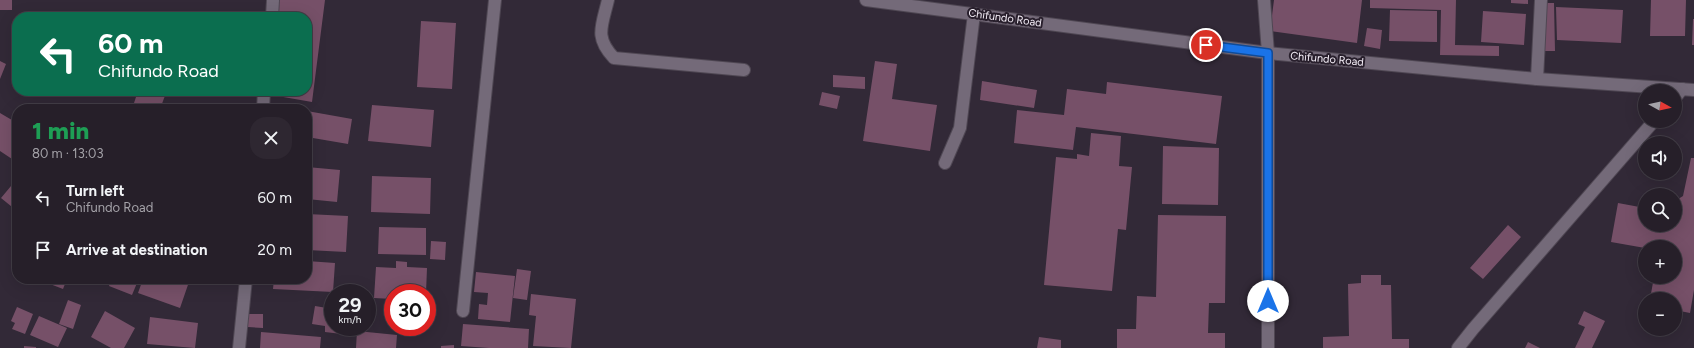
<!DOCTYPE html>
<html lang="en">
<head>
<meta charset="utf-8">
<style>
	body { margin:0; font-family:Figtree,sans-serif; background:#2e2731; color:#f1f3f6; height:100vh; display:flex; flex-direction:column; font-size:15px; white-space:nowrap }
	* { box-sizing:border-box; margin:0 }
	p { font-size:13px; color:#a4a2a8 }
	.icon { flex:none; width:22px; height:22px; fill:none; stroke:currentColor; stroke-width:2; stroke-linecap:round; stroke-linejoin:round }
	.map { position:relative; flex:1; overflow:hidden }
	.sheet { position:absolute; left:12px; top:104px; width:300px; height:180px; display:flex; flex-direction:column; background:#261f29; border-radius:16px; box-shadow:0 4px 16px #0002,0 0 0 1px #423d46 }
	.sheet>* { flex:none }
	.top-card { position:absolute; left:12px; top:12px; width:300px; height:84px; border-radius:16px; box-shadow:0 4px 16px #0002,0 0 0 1px #423d46; background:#0b6e4f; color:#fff; overflow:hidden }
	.needle { width:26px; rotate:98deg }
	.tools { position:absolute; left:1638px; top:84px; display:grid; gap:8px }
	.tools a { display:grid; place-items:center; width:44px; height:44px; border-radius:50%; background:#261f29; box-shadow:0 4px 16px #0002,0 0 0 1px #423d46; font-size:20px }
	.speed { position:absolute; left:324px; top:284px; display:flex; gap:8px; font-size:20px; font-weight:700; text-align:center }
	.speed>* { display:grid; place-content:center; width:52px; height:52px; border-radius:50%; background:#261f29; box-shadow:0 4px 16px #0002,0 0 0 1px #423d46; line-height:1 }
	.speed small { font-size:10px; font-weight:400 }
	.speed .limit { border:6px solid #d22; background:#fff; color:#111 }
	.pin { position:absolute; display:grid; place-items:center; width:34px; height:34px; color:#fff; margin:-17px; border:2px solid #fff; border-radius:50%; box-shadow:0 1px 4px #0007 }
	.me { position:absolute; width:44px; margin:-22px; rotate:0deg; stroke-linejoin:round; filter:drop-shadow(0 0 3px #0008) }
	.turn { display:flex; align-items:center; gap:14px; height:84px; padding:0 20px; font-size:18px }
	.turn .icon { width:52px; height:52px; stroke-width:2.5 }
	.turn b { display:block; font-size:28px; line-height:34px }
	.round { display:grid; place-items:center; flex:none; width:42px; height:42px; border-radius:16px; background:#2e2731 }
	.head { display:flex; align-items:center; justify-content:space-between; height:68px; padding:0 20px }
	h1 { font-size:24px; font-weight:800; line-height:30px; color:#1e9e55 }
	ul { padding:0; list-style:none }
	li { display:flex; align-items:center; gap:12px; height:52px; padding:0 20px }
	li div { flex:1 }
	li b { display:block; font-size:15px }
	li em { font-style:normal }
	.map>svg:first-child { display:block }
	.building { fill:#765068 }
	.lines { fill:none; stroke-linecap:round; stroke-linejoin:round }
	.service-casing { stroke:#4f4753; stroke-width:14 }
	.minor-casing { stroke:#4f4753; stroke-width:14 }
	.tertiary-casing { stroke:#4f4753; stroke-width:14 }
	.service { stroke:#746a79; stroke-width:12 }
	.minor { stroke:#746a79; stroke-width:12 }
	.tertiary { stroke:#746a79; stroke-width:12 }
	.route-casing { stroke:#114b97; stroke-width:10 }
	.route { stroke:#1a73e8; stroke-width:7 }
	.labels { text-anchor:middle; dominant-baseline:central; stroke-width:4; stroke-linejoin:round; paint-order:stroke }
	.street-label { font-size:11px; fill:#f6f0f9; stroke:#281f2c }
</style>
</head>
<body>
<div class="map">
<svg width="1694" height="348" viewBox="0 0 1694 348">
	<rect width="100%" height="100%" fill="#322937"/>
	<path class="building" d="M0 0H12V10H0Z
		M278 0H325L312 102 266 94V91H307V17H276Z
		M1274 0H1362L1357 43 1270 31Z
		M1370 0H1456L1455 45 1499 46V56L1440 55 1441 10 1370 8Z
		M1511 0H1528V4L1511 3Z
		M1651 0H1686L1685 36H1650Z
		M1542 3H1554L1555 51H1543Z
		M1556 7 1623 10 1621 43 1557 40Z
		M1390 10 1437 11V42L1389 41Z
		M1483 11 1526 14 1524 45 1481 42Z
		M1693 19H1694V45H1692Z
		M421 21 456 23 452 89 417 87Z
		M1367 28 1382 30 1380 49 1364 46Z
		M0 61 6 64 0 79Z
		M875 61 897 64 892 99 937 105 930 151 863 141Z
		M833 75 865 77V89L833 87Z
		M982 81 1037 90 1034 108 980 100Z
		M1107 82 1222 96 1216 144 1076 127 1073 150 1014 143 1017 110 1064 115 1067 89 1106 94Z
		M138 91H162L166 93 160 109H132Z
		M822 92 840 96 837 109 819 105Z
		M372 105 434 110 431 147 368 141Z
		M307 111 352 119 348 144 307 137Z
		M0 113 17 123V150L12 159 0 151Z
		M1091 133 1121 136 1119 166 1132 167 1126 230 1118 229 1112 291 1044 285 1056 157 1077 159V154L1089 156Z
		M1163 146 1219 148 1218 205 1162 204Z
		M1691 158H1694V290L1690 313 1675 310V299H1650L1654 277H1675V247L1645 248 1611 242 1618 203 1645 208V225H1675V201L1683 196Z
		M307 167 340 170 337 202 307 199Z
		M372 176 431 178 430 214 371 212Z
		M11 186 17 191V211L1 198Z
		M307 214 348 216 346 252 307 250Z
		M1158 215 1226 216 1225 303H1209L1208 333H1225V348H1117V329H1136L1137 296 1156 297Z
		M1508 225 1521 237 1483 279 1470 268Z
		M379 227 426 228V255L378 254Z
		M431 241 446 242 445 260 430 259Z
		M307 261 335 263 333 292 273 289 274 279H307Z
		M396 261 407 262V267L427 268 426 293H393V299L374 298 376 267 396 268Z
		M517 269 531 271 527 300 513 298Z
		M476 272 515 276 510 322 478 319 479 304 487 305 488 293 474 292Z
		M1361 275H1381V285H1391L1392 339H1409V348H1323V337L1349 336 1348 284 1361 283Z
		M37 279H67L63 289Z
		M112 279H128L137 283 132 295 109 286Z
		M143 279H190L180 308 138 293Z
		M531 294 576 299 571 348 533 346 536 316 529 315Z
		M68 300 81 305 73 329 59 324Z
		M315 306 333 309V327H351L350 335 325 332V326L312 324Z
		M17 307 33 314 25 334 12 329 15 323 11 321Z
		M105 311 135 328 124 348H111L91 337Z
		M1584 311 1605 321 1592 348H1575L1585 327 1578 324Z
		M248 314H263V328L248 327Z
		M39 316 67 328 58 347 30 335Z
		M150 317 198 323 195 348 147 344Z
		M463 324 529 329 528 348H489L461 346Z
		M357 331 397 335 396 348H356Z
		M261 332 321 337 320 348H260Z
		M1039 337 1061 340V348H1037Z
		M1528 342 1540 348H1525Z
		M454 345V348H441V346Z
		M24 346 36 347V348H24Z"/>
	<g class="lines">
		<g class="service-casing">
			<path id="service" d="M608 0C602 26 594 37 614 58L744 70
				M1675 98 1682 89
				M945 163 960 128 974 14
				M463 311 495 0
				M1458 348 1473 329 1654 121"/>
		</g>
		<g class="minor-casing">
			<path id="minor" d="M1264 0 1268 53V348
				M272 17 273 0
				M1537 79 1541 0
				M263 109 264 91
				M239 348 246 279"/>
		</g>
		<g class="tertiary-casing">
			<path id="tertiary" d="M866 0 1268 53 1537 79 1694 90"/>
		</g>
		<use href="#service" class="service"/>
		<use href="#minor" class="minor"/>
		<use href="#tertiary" class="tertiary"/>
	</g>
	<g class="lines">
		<g class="route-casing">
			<path id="route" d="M1206 45 1268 53V301"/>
		</g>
		<use href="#route" class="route"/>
	</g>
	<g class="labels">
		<g class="street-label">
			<text transform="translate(1005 18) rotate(8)">Chifundo Road</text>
			<text transform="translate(1327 59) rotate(5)">Chifundo Road</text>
		</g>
	</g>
</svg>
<div class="tools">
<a><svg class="needle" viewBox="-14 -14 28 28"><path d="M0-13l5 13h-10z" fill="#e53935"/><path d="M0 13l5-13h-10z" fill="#a4a2a8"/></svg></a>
<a><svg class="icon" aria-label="sound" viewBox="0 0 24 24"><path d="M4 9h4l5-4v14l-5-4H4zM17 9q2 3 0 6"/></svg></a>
<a><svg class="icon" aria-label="search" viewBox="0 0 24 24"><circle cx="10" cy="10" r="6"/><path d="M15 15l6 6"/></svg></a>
<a>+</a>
<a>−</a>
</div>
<div class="speed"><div>29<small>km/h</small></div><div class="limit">30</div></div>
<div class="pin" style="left:1206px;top:45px;background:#d93025"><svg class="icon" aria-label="arrive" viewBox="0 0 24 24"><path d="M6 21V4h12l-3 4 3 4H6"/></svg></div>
<svg class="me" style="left:1268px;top:301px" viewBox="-20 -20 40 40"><circle r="19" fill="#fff"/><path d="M0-13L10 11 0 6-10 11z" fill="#1a73e8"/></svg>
<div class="top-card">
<div class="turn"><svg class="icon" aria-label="left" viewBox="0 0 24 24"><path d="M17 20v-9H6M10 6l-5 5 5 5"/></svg><div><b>60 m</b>Chifundo Road</div></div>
</div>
<section class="sheet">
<div class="head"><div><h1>1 min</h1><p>80 m · 13:03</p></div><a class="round"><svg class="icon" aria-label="close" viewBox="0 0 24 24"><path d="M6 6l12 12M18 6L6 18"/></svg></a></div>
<ul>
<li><svg class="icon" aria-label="left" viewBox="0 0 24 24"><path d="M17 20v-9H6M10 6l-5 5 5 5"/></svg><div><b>Turn left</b><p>Chifundo Road</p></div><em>60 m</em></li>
<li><svg class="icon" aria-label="arrive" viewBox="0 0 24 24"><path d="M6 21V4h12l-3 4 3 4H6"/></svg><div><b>Arrive at destination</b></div><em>20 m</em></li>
</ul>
</section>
</div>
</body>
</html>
